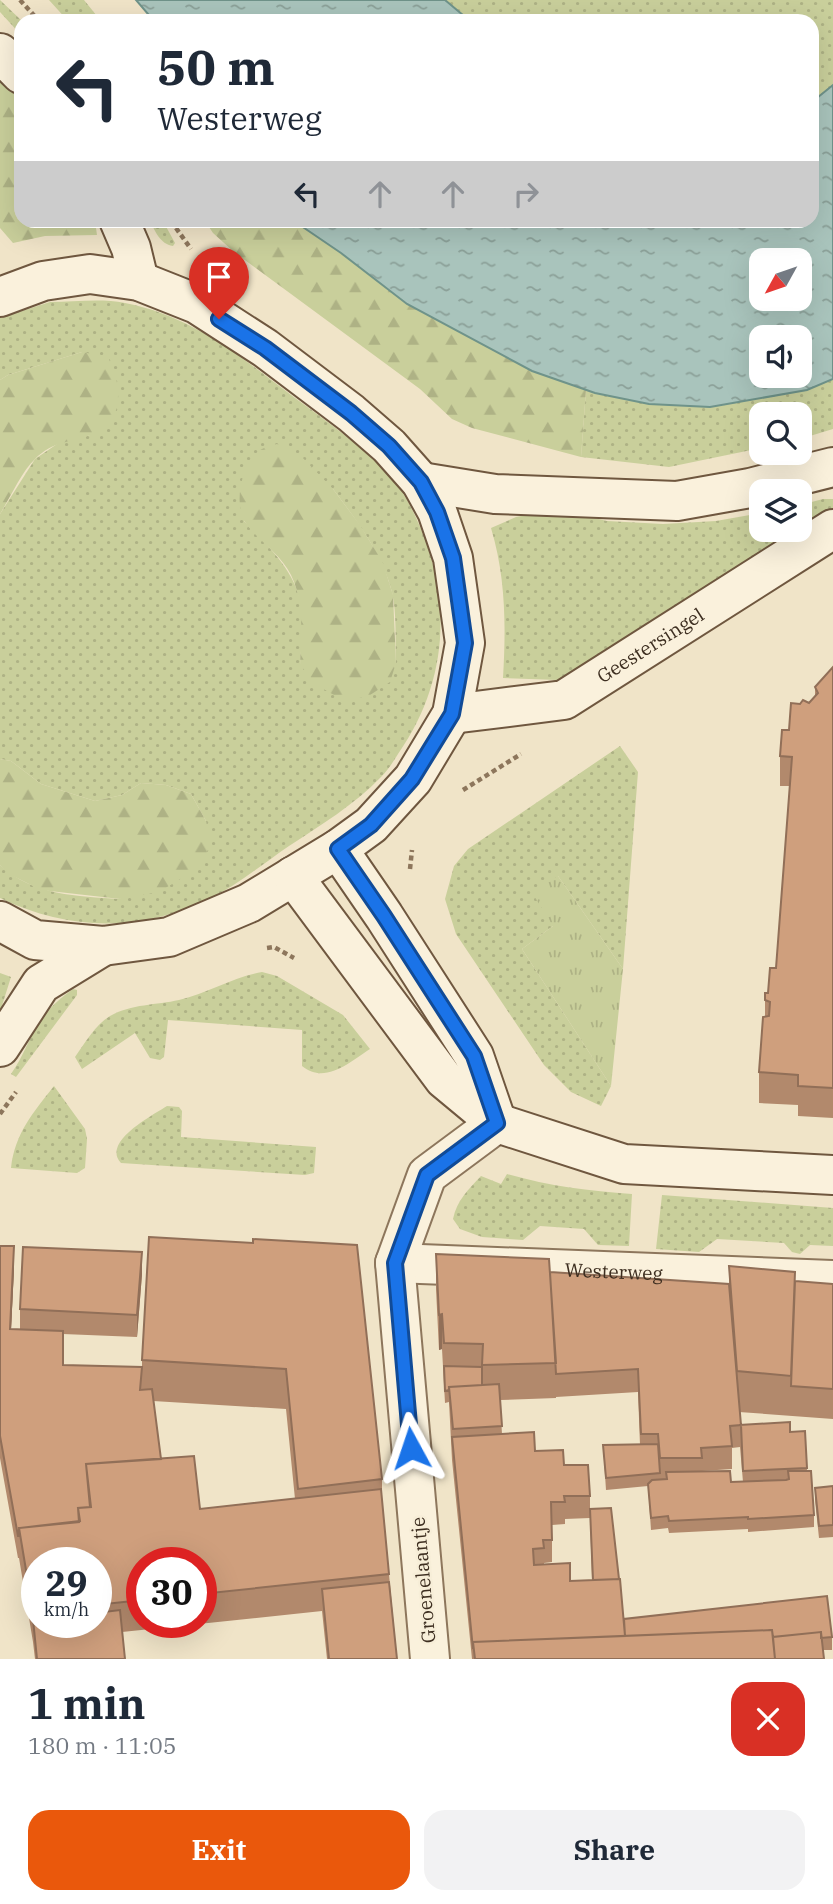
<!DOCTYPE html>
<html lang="en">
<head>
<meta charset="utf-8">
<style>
	body { margin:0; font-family:"IBM Plex Serif",serif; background:#f2f2f3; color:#1f2937; height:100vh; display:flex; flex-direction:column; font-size:26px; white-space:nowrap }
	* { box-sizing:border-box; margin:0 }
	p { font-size:23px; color:#747a83 }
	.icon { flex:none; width:38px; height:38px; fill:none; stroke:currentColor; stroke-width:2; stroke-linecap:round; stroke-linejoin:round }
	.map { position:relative; height:1659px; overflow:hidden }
	.side { display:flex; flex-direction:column; background:#fff; flex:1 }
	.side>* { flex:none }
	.guide { position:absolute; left:14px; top:14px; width:805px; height:214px; border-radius:21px; box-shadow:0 7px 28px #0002; background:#fff; color:#1f2937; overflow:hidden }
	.needle { width:46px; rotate:230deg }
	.fabs { position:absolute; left:749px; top:248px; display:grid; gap:14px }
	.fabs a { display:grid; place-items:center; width:63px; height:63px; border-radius:14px; background:#fff; box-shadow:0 7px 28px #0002; font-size:35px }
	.speed { position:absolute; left:21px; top:1547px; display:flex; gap:14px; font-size:35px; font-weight:700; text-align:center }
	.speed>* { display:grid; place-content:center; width:91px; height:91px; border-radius:50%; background:#fff; box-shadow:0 7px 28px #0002; line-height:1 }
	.speed small { font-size:18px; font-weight:400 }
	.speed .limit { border:10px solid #d22; background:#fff; color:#111 }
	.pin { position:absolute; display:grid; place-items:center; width:60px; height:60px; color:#fff; margin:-72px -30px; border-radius:50% 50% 50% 0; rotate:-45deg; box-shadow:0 0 7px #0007 }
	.pin .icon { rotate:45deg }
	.me { position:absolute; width:77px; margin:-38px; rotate:355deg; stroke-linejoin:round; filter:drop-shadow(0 0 5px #0008) }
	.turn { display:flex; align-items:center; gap:24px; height:147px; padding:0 28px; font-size:32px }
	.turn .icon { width:91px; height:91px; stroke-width:2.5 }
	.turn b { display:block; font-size:49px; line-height:60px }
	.lanes { display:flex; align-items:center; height:66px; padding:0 28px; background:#0003; justify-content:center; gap:35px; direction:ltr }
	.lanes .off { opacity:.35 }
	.round { display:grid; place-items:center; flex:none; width:74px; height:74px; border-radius:21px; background:#f2f2f3 }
	.headline { display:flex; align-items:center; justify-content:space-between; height:119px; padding:0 28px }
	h1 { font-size:42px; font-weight:700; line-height:52px }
	.action { display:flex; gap:14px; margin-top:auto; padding:14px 28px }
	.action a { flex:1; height:80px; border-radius:21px; background:#ea580c; color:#fff; font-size:28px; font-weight:700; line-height:80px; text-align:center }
	.action a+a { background:#f2f2f3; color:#1f2937 }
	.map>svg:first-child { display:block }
	.grass { fill:url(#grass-dots); fill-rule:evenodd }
	.forest { fill:url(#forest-firs) }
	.park { fill:url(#park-tufts) }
	.water { fill:url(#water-ripples); stroke:#6f938a; stroke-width:2; fill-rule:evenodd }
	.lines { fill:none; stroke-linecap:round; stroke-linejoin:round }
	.street-casing { stroke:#8d765c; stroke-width:42 }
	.secondary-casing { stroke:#6f573f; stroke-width:42 }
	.path { stroke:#8d765c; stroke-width:4.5; stroke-dasharray:5 3.5; stroke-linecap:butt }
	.street { stroke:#faf1dc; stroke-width:38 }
	.secondary { stroke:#faf1dc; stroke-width:38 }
	.wall { fill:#b2896c; fill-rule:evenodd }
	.shaded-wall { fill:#916f58 }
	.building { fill:#cf9f7d; stroke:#916f58; stroke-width:2 }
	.route-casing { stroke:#114b97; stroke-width:18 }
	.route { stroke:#1a73e8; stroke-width:12 }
	.labels { text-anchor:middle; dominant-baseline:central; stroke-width:5; stroke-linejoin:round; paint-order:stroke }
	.street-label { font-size:19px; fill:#3d2e20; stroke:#f7eed8 }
</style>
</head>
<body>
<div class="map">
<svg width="833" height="1659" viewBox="0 0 833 1659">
	<defs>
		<pattern id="grass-dots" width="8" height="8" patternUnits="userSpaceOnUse" patternTransform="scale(1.75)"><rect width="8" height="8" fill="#c9cf9b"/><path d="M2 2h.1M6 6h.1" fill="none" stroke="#aeb285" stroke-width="1.8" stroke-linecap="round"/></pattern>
		<pattern id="forest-firs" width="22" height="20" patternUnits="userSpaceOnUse" patternTransform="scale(1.75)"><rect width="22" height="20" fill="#c9cf9b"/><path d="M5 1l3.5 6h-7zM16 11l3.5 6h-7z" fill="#aeb285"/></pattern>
		<pattern id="park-tufts" width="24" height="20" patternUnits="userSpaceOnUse" patternTransform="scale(1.75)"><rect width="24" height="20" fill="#c9cf9b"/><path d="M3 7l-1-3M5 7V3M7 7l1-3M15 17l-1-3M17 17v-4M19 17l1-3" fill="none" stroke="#aeb285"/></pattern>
		<pattern id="water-ripples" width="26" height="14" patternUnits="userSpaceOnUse" patternTransform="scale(1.75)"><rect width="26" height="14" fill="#a9c4bc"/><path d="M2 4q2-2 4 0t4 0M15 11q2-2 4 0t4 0" fill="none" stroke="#8ba098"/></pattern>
	</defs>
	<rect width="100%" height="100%" fill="#f0e4c8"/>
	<path class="grass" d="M0 0 22 21 21 35 0 12Z
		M49 0H84L101 21H68Z
		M445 0H833V85L812 102V21H470Z
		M150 221H163L175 243 173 246C160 244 155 231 150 221Z
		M50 302C74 302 101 298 125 303 193 316 241 357 295 398 329 423 364 447 392 479 405 492 414 513 421 529 453 605 446 686 398 754 393 762 388 770 381 777 354 805 321 825 289 846 270 859 251 874 232 886 158 932 77 935 0 898V865C34 896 77 896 120 899L206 821 191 794 166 785 141 783 122 795 95 801 41 784 11 761 0 759V514L35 459 60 442 90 435 82 352 8 375 0 380V318ZM333 489C357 521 382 553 392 592 397 614 395 640 396 663L300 665C301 647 304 628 302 611 298 573 269 547 244 521Z
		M833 379V429L800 439V415H761V448L669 467 581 457 586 390 649 404 807 390Z
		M823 499H833V513L602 666 558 680 503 678C506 627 506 578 491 528L516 517 556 509 607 521 663 524 716 521 761 513V530H800V505Z
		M620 746 638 772 623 969 558 876 553 926 522 949 611 1086 601 1106 571 1092 544 1065 456 934 445 899 454 866 468 849Z
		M262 972 277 976 343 1015 370 1049C350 1062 325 1085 302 1066V1030L168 1020 164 1057 160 1060 150 1058 135 1033 82 1069 75 1057C85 1043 95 1025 110 1016 131 1004 157 1005 179 1000 208 993 233 977 262 972Z
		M0 973 11 977 0 1012Z
		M73 989 77 990V995L16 1077 11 1074C24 1056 30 1034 44 1016 52 1005 62 997 73 989Z
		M54 1086 85 1129 87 1139 85 1168 77 1173 11 1168C15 1133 33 1113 54 1086Z
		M167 1106 179 1107 182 1111 181 1137 316 1147 314 1173 305 1175 121 1163C101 1142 153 1115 167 1106Z
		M507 1174C549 1186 589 1191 632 1194L629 1246 598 1245 584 1229 540 1226 523 1240 482 1237 460 1229 453 1219C457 1200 468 1190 481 1176L501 1184Z
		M662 1195 833 1208V1246L810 1245 800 1254 792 1252 784 1243 717 1239 699 1252 656 1249Z"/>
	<path class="forest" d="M0 79 21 101V220L95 221 97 235 45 236 13 243 0 228Z
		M205 221H294L341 253 407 304 532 371 586 390 581 457 472 428 452 419 420 389 234 252 213 233Z
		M82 352 108 357C122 387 127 419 90 435 69 443 53 441 35 459 22 471 10 498 0 514V380L8 375Z
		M277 444 300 455 333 489 360 525 383 563 393 595 396 663 390 682 367 697 343 700 318 686 300 665C301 634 305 604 291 575 280 553 258 541 245 522 233 503 242 460 262 449 266 447 272 445 277 444Z
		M0 759 11 761 41 784 95 801 122 795 141 783 166 785 191 794 206 821 211 843 200 867 159 892 120 899 41 890 9 874 0 865Z"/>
	<path class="park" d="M558 876 623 969 611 1086 522 949 553 926 531 891Z"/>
	<path class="water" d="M136 0H445L470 21H154Z
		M833 85V379L807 390 710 407 649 404 595 393 532 371 407 304 341 253 294 221 812 220V102ZM761 261H800V299H761ZM761 338H800V376H761Z"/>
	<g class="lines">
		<g class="street-casing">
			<g id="street">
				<path id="s1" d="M395 1263 833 1280"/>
				<path d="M430 1659 395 1263 427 1175 497 1123"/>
			</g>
		</g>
		<g class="secondary-casing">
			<g id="secondary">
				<path d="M0 53 21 74"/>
				<path d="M119 220 131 248 139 281"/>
				<path d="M0 297 43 281 90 274 139 281 197 304 265 348 351 413 389 446 421 482 437 511 453 558 465 643 452 714 413 779 371 825 338 849 249 903 169 937 103 946 35 940 0 921"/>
				<path d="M421 482 495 494 677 501 750 488 833 467"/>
				<path id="s2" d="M452 714 564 700 833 529"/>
				<path d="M338 849 384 916 474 1056 497 1123"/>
				<path d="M293 876 444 1079 497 1123 624 1164 833 1175"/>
				<path d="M0 1047 41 984 103 946"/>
			</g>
		</g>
		<path class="path" d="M20 0 39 21
			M176 228 191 249
			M463 790 521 754
			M410 869 412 850
			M267 948 274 947 294 958
			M0 1114 16 1092"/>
		<use href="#street" class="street"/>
		<use href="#secondary" class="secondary"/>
	</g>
	<path class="wall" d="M833 667V1118L798 1116V1105L759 1103V1072L765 1017V993H768L776 968 790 786H780V756L789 730 800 704 809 703 815 696V687Z
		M253 1243 382 1479V1500L397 1659H327L322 1611 122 1632 125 1659H35L33 1642 19 1558H18L0 1458V1246L14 1269 11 1329H20V1309L142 1274 137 1337 63 1334V1365L142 1367V1360ZM153 1401 286 1409 295 1499 200 1509 161 1459ZM37 1563H96V1622H37ZM142 1563H201V1622H142Z
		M436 1254 550 1272 729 1284V1266L795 1281 833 1284V1419L739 1412 741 1425 790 1432 805 1431 807 1471 814 1515V1527L748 1532V1529L669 1533 668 1528 651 1530 648 1486 606 1490 603 1445H640L638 1392 556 1397V1398L500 1400 502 1434 564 1465 590 1496V1509L624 1619 832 1637V1650H823L824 1659H472L452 1460 449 1402 445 1403 442 1349 439 1350 436 1289ZM740 1447 743 1482H731L702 1471 732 1469V1448ZM590 1518 592 1580 570 1581 544 1565V1563L552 1562V1525L565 1524V1519Z
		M833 1486V1537L819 1538 815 1500V1488Z"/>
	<path class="shaded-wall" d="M14 1246V1269L10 1351V1329Z
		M142 1252V1274L137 1337V1315Z
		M442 1314V1349L439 1350V1315Z"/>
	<path class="building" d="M833 667V1088L798 1086V1075L759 1072 763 1017 769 1016 770 1002 765 1000V993H768L770 968H776L792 757 780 756 782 730H789L791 703 800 704 803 700 809 703 818 693 815 687Z
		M149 1237 253 1243V1239L357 1245 382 1479 298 1489 286 1369 142 1360Z
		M0 1246H14L10 1329 63 1331V1365L142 1367 140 1390 152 1389 161 1459 86 1464 90 1507 78 1508 79 1522 19 1528V1536H18L0 1436Z
		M23 1247 142 1252 137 1315 20 1309Z
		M436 1254 549 1259 556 1363 482 1365 483 1344 444 1343 442 1314 439 1315Z
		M729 1266 795 1272 791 1376 737 1371Z
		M550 1272 729 1284 741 1425 730 1426 732 1446 701 1448 702 1458H660L658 1434H641L638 1369 556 1374Z
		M795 1281 833 1284V1389L791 1386Z
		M444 1366 482 1367V1385L449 1387V1390L445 1391Z
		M499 1384 502 1426 453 1429 449 1387Z
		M790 1422V1432L805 1431 807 1468 743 1471 741 1425H739Z
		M534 1432 535 1451 563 1450 564 1465H588L590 1496H564L565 1502H551L552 1540H543L544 1548 533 1549 534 1565 570 1563V1581L620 1579 625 1636 473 1642V1649L452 1437Z
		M658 1444 660 1473 606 1478 603 1445Z
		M194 1456 200 1509 381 1489 389 1574 201 1594V1563H142V1600L96 1605V1563H37V1611L33 1612 19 1528 80 1521 78 1508 91 1507 86 1464Z
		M730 1471 731 1482 786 1480 789 1479 788 1471H811L814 1515 748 1519V1517L669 1521 668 1516 651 1518 648 1484 652 1480 667 1479 666 1472Z
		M833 1486V1525L819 1526 815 1488Z
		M611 1508 619 1579 593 1580 590 1509Z
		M389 1582 397 1659H329L322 1589Z
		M827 1596 832 1637 821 1638V1632L773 1637 772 1630 625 1636 624 1619Z
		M120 1610 125 1659H37L33 1619H37V1622H96V1613Z
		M772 1630 775 1659H475L473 1642Z
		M821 1632 824 1659H775L773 1637Z"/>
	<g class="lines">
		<g class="route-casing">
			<path id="route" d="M219 319 265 348 351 413 389 446 421 482 437 512 453 558 465 643 452 714 412 779 371 825 338 849 384 916 474 1056 497 1123 427 1175 395 1263 411 1448"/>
		</g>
		<use href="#route" class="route"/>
	</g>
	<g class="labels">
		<g class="street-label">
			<text stroke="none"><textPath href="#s2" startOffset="215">Geestersingel</textPath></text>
			<text stroke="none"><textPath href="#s1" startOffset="219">Westerweg</textPath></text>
			<text transform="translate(423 1580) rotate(-95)">Groenelaantje</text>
		</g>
	</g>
</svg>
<div class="fabs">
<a><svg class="needle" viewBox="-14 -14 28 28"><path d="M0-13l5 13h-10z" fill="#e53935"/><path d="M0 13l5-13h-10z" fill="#747a83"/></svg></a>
<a><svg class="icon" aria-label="sound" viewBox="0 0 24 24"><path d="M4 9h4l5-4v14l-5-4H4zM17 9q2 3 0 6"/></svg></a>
<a><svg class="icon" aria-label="search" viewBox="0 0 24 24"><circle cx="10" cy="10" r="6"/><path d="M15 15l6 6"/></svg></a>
<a><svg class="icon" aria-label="layers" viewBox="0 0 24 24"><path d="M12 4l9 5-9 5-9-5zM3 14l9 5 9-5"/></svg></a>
</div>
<div class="speed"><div>29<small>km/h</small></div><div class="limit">30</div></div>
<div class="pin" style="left:219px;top:319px;background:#d93025"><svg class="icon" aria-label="arrive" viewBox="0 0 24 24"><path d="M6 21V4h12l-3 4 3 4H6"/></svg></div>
<svg class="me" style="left:411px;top:1448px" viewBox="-20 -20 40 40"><path d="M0-17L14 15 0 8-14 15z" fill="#1a73e8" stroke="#fff" stroke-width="4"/></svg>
<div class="guide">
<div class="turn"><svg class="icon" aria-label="left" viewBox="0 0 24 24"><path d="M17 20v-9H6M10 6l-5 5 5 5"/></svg><div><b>50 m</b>Westerweg</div></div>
<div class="lanes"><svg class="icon" aria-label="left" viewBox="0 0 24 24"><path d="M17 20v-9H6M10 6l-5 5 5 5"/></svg><svg class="icon off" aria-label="ahead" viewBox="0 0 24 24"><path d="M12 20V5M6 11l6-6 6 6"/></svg><svg class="icon off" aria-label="ahead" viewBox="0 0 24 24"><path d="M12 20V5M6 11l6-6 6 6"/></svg><svg class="icon off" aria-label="right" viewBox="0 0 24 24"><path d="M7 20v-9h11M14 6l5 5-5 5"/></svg></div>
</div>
</div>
<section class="side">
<div class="headline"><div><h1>1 min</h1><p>180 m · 11:05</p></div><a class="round" style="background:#d93025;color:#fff"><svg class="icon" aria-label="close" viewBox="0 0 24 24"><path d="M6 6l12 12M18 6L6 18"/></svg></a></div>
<div class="action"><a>Exit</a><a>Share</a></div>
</section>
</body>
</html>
